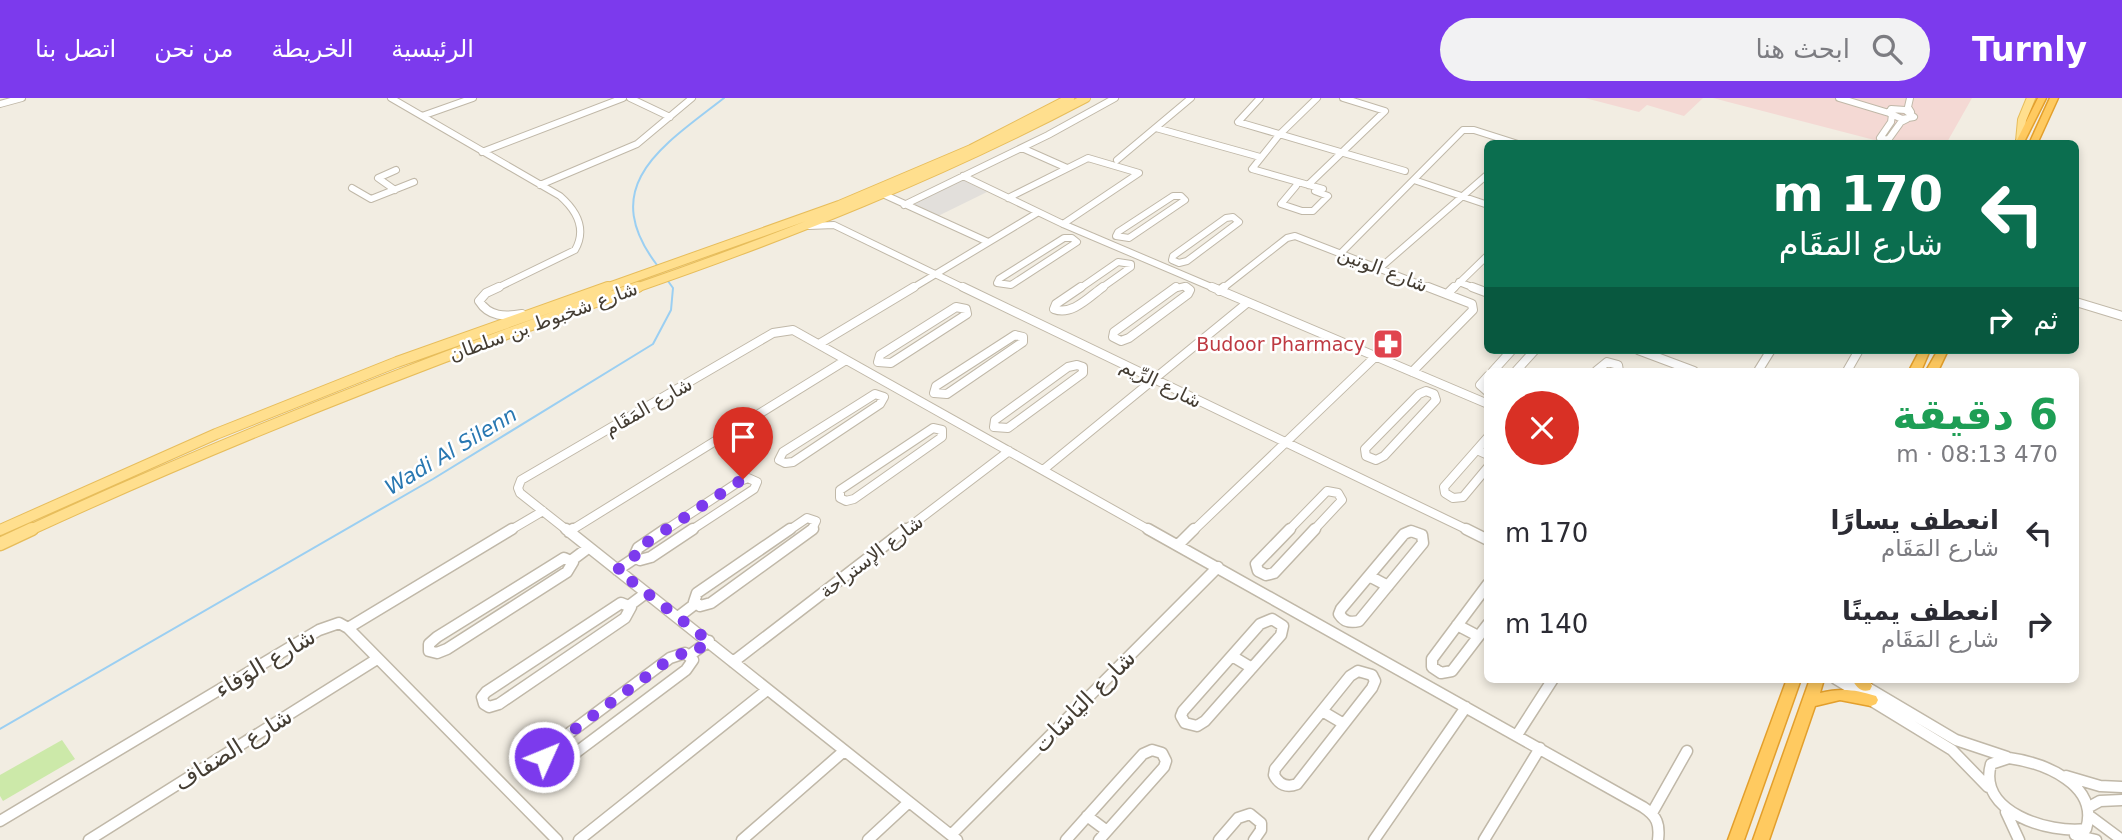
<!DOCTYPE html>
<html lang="ar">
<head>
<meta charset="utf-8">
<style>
	body { margin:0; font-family:"DejaVu Sans",Cairo,sans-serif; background:#f2f2f3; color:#2b2b33; direction:rtl; height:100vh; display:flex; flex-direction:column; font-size:26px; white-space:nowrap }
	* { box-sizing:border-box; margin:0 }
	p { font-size:23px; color:#7c7c81 }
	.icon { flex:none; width:38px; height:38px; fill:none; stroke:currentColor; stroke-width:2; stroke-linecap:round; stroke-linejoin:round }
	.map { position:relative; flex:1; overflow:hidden; direction:ltr }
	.sheet { position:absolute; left:1484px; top:270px; width:595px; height:315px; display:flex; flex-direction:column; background:#fff; border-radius:10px; box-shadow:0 4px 10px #0003; direction:rtl }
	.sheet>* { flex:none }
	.guide { position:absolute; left:1484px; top:42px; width:595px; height:214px; border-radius:10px; box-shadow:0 4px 10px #0003; direction:rtl; background:#0b6e4f; color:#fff; overflow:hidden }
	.pin { position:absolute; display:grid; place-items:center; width:60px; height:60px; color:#fff; margin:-72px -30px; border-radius:50% 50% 50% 0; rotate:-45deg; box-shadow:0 0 7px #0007 }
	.pin .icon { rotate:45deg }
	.me { position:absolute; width:77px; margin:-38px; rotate:46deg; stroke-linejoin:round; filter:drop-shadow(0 0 5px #0008) }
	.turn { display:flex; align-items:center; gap:24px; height:147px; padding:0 21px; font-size:32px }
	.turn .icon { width:91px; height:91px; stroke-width:2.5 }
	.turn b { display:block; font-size:49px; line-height:60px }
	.then { display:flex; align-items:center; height:66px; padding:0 21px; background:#0003; gap:14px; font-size:26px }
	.round { display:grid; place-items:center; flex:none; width:74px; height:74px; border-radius:37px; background:#f2f2f3 }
	.overview { display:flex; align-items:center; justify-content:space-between; height:119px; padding:0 21px }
	h1 { font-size:42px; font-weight:600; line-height:52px; color:#1e9e55 }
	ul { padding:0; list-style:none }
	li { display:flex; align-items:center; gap:21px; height:91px; padding:0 21px }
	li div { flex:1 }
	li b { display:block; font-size:26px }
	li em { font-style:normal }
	header { display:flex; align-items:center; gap:42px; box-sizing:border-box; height:98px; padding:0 35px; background:#7c3aed; color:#fff }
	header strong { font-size:33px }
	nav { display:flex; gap:38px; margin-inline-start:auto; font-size:24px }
	.search { width:490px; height:63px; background:#f2f2f3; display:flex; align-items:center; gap:18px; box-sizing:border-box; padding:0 24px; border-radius:38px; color:#7c7c81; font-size:26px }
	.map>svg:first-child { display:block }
	.medical { fill:#f4d9d4 }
	.green { fill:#cce9a9 }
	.parking { fill:#e2dfdb }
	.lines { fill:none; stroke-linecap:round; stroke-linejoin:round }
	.stream { stroke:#9bcff2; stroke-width:2 }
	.minor-far2-casing { stroke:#c0b8a8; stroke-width:8 }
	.minor-far1-casing { stroke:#c0b8a8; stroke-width:10 }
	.minor-casing { stroke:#c0b8a8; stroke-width:13 }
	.major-far2-casing { stroke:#e7bd5b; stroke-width:10 }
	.major-far1-casing { stroke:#e7bd5b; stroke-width:12 }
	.major-casing { stroke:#e7bd5b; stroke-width:15 }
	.highway-casing { stroke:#e39f2c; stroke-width:3 }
	.minor-far2 { stroke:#fff; stroke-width:6 }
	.minor-far1 { stroke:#fff; stroke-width:8 }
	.minor { stroke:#fff; stroke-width:10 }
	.major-far2 { stroke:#ffdf8e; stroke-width:8 }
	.major-far1 { stroke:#ffdf8e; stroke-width:10 }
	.major { stroke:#ffdf8e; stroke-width:12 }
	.highway { fill:#ffca60; fill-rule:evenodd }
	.route { stroke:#7c3aed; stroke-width:12; stroke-dasharray:0 21.6 }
	.labels { text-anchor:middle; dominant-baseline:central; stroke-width:5; stroke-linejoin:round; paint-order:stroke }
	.street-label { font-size:19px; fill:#443d33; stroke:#fff }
	.health-label { font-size:19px; fill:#be3a42; stroke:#fff; text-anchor:end }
	.water-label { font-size:21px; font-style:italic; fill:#2978b2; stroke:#fff }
	.near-street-label { font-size:23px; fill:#443d33; stroke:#fff }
</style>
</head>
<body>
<header>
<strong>Turnly</strong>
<div class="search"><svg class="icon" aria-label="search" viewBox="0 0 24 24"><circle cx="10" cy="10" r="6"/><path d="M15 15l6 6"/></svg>ابحث هنا</div>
<nav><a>الرئيسية</a><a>الخريطة</a><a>من نحن</a><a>اتصل بنا</a></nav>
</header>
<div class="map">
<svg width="2122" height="742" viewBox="0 0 2122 742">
	<rect width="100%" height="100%" fill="#f2ede2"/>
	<path class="medical" d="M1585 0H1703L1684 18 1647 7 1639 14Z
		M1713 0H1972L1946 46 1886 45Z"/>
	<path class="green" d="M62 642 75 661 3 703 0 698V677Z"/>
	<path class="parking" d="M961 81 987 94 938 118 911 105Z"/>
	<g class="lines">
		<path class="stream" d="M657 167C596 87 664 47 724 0
			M0 631 433 381 653 246 671 212 673 190 668 183"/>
		<g class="minor-far2-casing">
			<path id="minor-far2" d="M391 0 560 98C577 113 587 131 575 152L495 191
				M630 0 670 19
				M1260 0 1238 24 1405 73
				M1317 0 1279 37 1252 71 1323 91
				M1839 0 1889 15
				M1910 0 1908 9 1911 14
				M0 6 22 0
				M1891 11 1905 12 1914 19 1902 21 1889 15Z
				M1892 17 1891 24 1880 40 1888 42 1901 24 1907 21
				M422 18 473 0
				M1156 30 1260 59
				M1022 50 1067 70
				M482 54 623 0
				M1117 62 1191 0
				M963 78 1063 126 1216 191
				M1414 82 1488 107
				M540 87 637 46 692 0
				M1308 87 1385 13 1343 0
				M1296 88 1281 106 1302 113H1313L1328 98 1315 93
				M352 90 371 101 414 84
				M395 92 378 80 396 72
				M885 97 988 144
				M1173 98H1181L1185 102 1129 140 1116 138 1118 134Z
				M1008 100 1088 60 1139 75 1063 126
				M904 107 1048 37 1115 0
				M1233 119 1239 124 1187 163 1179 165 1172 162 1173 158 1226 120Z
				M809 128 834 127 966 191
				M1064 140H1072L1077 144 1011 187 997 185 999 181Z
				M1341 155 1463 32H1474L1518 46
				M1380 170 1488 76
				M1459 184 1477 191
				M911 191 1037 115
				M1079 191 1118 164 1131 166V169L1100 191
				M1173 191 1185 188 1188 191
				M1222 191 1287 140 1295 138 1432 191
				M1453 191 1488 157"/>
		</g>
		<g class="minor-far1-casing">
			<path id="minor-far1" d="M499 189 486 195 479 203C489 219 505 219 522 216
				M963 189 1470 433
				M1081 189 1056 206 1054 211C1072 218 1089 199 1103 189
				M1176 189 1114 234 1113 239 1121 243 1129 240 1188 196 1190 192 1186 189
				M1212 189 1488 306
				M1472 189 1488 195
				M1219 193 1224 189
				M1447 196 1454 189
				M2076 204 2122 218
				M956 209 966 211 967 216 891 265 878 264 880 257Z
				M1015 237 1023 239V244L947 296 934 295 936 288Z
				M819 246 914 189
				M1638 252 1694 273
				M1077 267 1083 269V275L1008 330 994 329 995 322 1068 269Z
				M1493 273 1512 252
				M1516 273 1535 252
				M1596 273 1607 264 1618 267 1619 273
				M1758 273 1771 252
				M1847 273 1859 252
				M1412 274 1473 212 1472 206 1428 189
				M1488 278 1480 287 1488 294
				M1426 293 1434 296 1436 302 1384 358 1376 362 1366 358 1365 351 1419 296Z
				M875 296 884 299 880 306 793 364 785 365 779 362 783 354Z
				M933 330 942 332V339L854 401 846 403 840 400V392Z
				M1488 339 1444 389 1445 395 1453 400 1463 399 1488 369
				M1477 352 1488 357
				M1043 372 1247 205
				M509 433 543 413
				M568 433 520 395 518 390 521 382 773 235 793 232 1151 433
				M570 433 846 262
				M664 433 740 383 748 380 757 384 754 391 690 433
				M788 433 807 420 816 423 811 433
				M904 433 1009 353
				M1193 433 1375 259
				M1288 433 1327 393 1338 395 1342 402 1313 433"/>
		</g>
		<g class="minor-casing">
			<path id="minor" d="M566 431 957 742
				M666 431 638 450 634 459 640 462 651 459 693 431
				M790 431 697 495 694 504 700 508 711 505 813 431
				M1148 431 1643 709C1657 718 1660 726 1658 742
				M1290 431 1256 466 1258 473 1266 477 1274 475 1315 431
				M1466 431 1488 442
				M1411 433 1422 437 1423 445 1359 523C1350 525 1344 524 1339 516L1341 511 1404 436Z
				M569 434 573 431
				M1178 447 1194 431
				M564 460 573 464 567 474 447 551 437 555 429 553V546L437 539Z
				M572 462 588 450
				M617 472 635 460
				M1369 478 1388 488
				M1488 486 1432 561V569L1441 575 1452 573 1488 526
				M621 505 631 509 625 520 499 606 489 609 484 606 482 599 486 594Z
				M630 507 646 495
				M678 519 695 506
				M1272 521 1283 528 1281 537 1205 623 1197 628 1185 625 1181 618 1183 613 1260 526Z
				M1457 527 1478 538
				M348 530 512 431
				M685 555 693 562 686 572 566 662 555 667 546 664 545 656 552 648 670 560Z
				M690 557 709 543
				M1232 558 1252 570
				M733 564 906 431
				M1358 573 1372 577 1375 583 1372 590 1297 686C1287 690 1279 687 1274 677L1275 671 1350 578Z
				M1836 581 1952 652 1988 689
				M1853 581 1956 642 2007 659
				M1322 613 1344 626
				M1517 637 1553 581
				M2009 660C2045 665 2100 687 2086 731 2049 736 1977 714 1991 666Z
				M2066 678 2100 688 2122 689
				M2089 709 2100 703 2122 702
				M2006 714 2019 742
				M1652 715 1687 653
				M1087 718 1107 733
				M2091 719 2122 742
				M0 723 319 532 339 525 348 530 557 742
				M951 737 1218 469
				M2075 737 2096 742
				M89 742 377 561
				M579 742 767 592
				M742 742 844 653
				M868 742 909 704
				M1066 742 1143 656 1152 652 1162 655 1166 663 1164 669 1099 742
				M1219 742 1238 720 1250 716 1261 725V732L1254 742
				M1374 742 1466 609
				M1484 742 1540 650"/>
		</g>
		<g class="major-far2-casing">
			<path id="major-far2" d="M2020 43 2022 22 2031 0
				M603 191 839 107 971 51 1070 0
				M633 191C789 137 940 77 1086 0"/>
		</g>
		<g class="major-far1-casing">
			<path id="major-far1" d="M0 432 216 336 397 264 608 189
				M28 433C228 341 431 261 638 189"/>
		</g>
		<g class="major-casing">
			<path id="major" d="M0 446 32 431"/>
		</g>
		<g class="highway-casing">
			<path id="highway" d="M2038 0H2046L2023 46H2015Z
				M2050 0H2058L2037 46H2029Z
				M1920 252H1930L1921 273H1909Z
				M1938 252H1948L1938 273H1926Z
				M1787 581H1801L1744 742H1728Z
				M1810 581H1824L1820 595C1840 590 1855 591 1876 598L1878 602 1876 606 1871 608 1840 602 1815 608 1769 742H1753Z
				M1852 581H1868L1872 588 1870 592C1861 595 1856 589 1852 581Z"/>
		</g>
		<use href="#minor-far2" class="minor-far2"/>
		<use href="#minor-far1" class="minor-far1"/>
		<use href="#minor" class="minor"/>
		<use href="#major-far2" class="major-far2"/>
		<use href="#major-far1" class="major-far1"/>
		<use href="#major" class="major"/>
		<use href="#highway" class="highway"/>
	</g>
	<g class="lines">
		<path class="route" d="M544 659 552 648 674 558 685 555 690 557 709 543 617 472 635 460 634 454 638 450 743 381"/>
	</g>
	<defs>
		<g id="pharmacy-square" transform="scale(1.575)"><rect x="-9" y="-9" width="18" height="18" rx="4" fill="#e0444e" stroke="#fff"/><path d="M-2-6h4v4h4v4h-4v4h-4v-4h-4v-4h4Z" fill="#fff"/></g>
	</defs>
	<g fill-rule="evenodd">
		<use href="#pharmacy-square" x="1388" y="246"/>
	</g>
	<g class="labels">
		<g class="street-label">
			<text transform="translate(1383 171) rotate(21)">شارع الوتين</text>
			<text transform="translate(543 223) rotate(-20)">شارع شخبوط بن سلطان</text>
			<text transform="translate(1161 285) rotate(26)">شارع الرِّيم</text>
			<text transform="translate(648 308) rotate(-30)">شارع المَقَام</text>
			<text transform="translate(871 458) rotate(-37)">شارع الإستراحة</text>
		</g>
		<g class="health-label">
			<text x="1365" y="246">Budoor Pharmacy</text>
		</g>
		<g class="water-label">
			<text transform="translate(451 353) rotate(-31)">Wadi Al Silenn</text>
		</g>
		<g class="near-street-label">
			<text transform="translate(265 565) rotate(-31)">شارع الوَفاء</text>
			<text transform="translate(1084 603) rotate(-45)">شارع اليَاسَات</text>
			<text transform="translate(233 651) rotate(-32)">شارع الضفاف</text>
		</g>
	</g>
</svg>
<div class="pin" style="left:743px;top:381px;background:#d93025"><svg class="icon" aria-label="arrive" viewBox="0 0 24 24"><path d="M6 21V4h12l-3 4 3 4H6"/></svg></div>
<svg class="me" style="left:544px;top:659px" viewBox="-20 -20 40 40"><circle r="17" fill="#7c3aed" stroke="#fff" stroke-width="3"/><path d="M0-11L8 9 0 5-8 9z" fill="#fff"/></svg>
<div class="guide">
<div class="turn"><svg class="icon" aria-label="left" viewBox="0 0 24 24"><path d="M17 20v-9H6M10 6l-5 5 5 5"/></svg><div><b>170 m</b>شارع المَقَام</div></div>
<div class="then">ثم<svg class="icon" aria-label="right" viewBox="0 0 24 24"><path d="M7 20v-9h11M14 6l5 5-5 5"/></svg></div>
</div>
<section class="sheet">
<div class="overview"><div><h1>6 دقيقة</h1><p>470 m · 08:13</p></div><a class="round" style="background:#d93025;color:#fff"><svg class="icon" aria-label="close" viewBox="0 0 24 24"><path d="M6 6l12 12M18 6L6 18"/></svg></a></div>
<ul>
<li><svg class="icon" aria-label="left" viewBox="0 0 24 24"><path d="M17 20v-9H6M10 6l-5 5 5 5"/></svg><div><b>انعطف يسارًا</b><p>شارع المَقَام</p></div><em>170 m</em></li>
<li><svg class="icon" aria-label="right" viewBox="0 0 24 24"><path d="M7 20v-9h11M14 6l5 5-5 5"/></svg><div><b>انعطف يمينًا</b><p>شارع المَقَام</p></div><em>140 m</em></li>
</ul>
</section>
</div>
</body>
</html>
